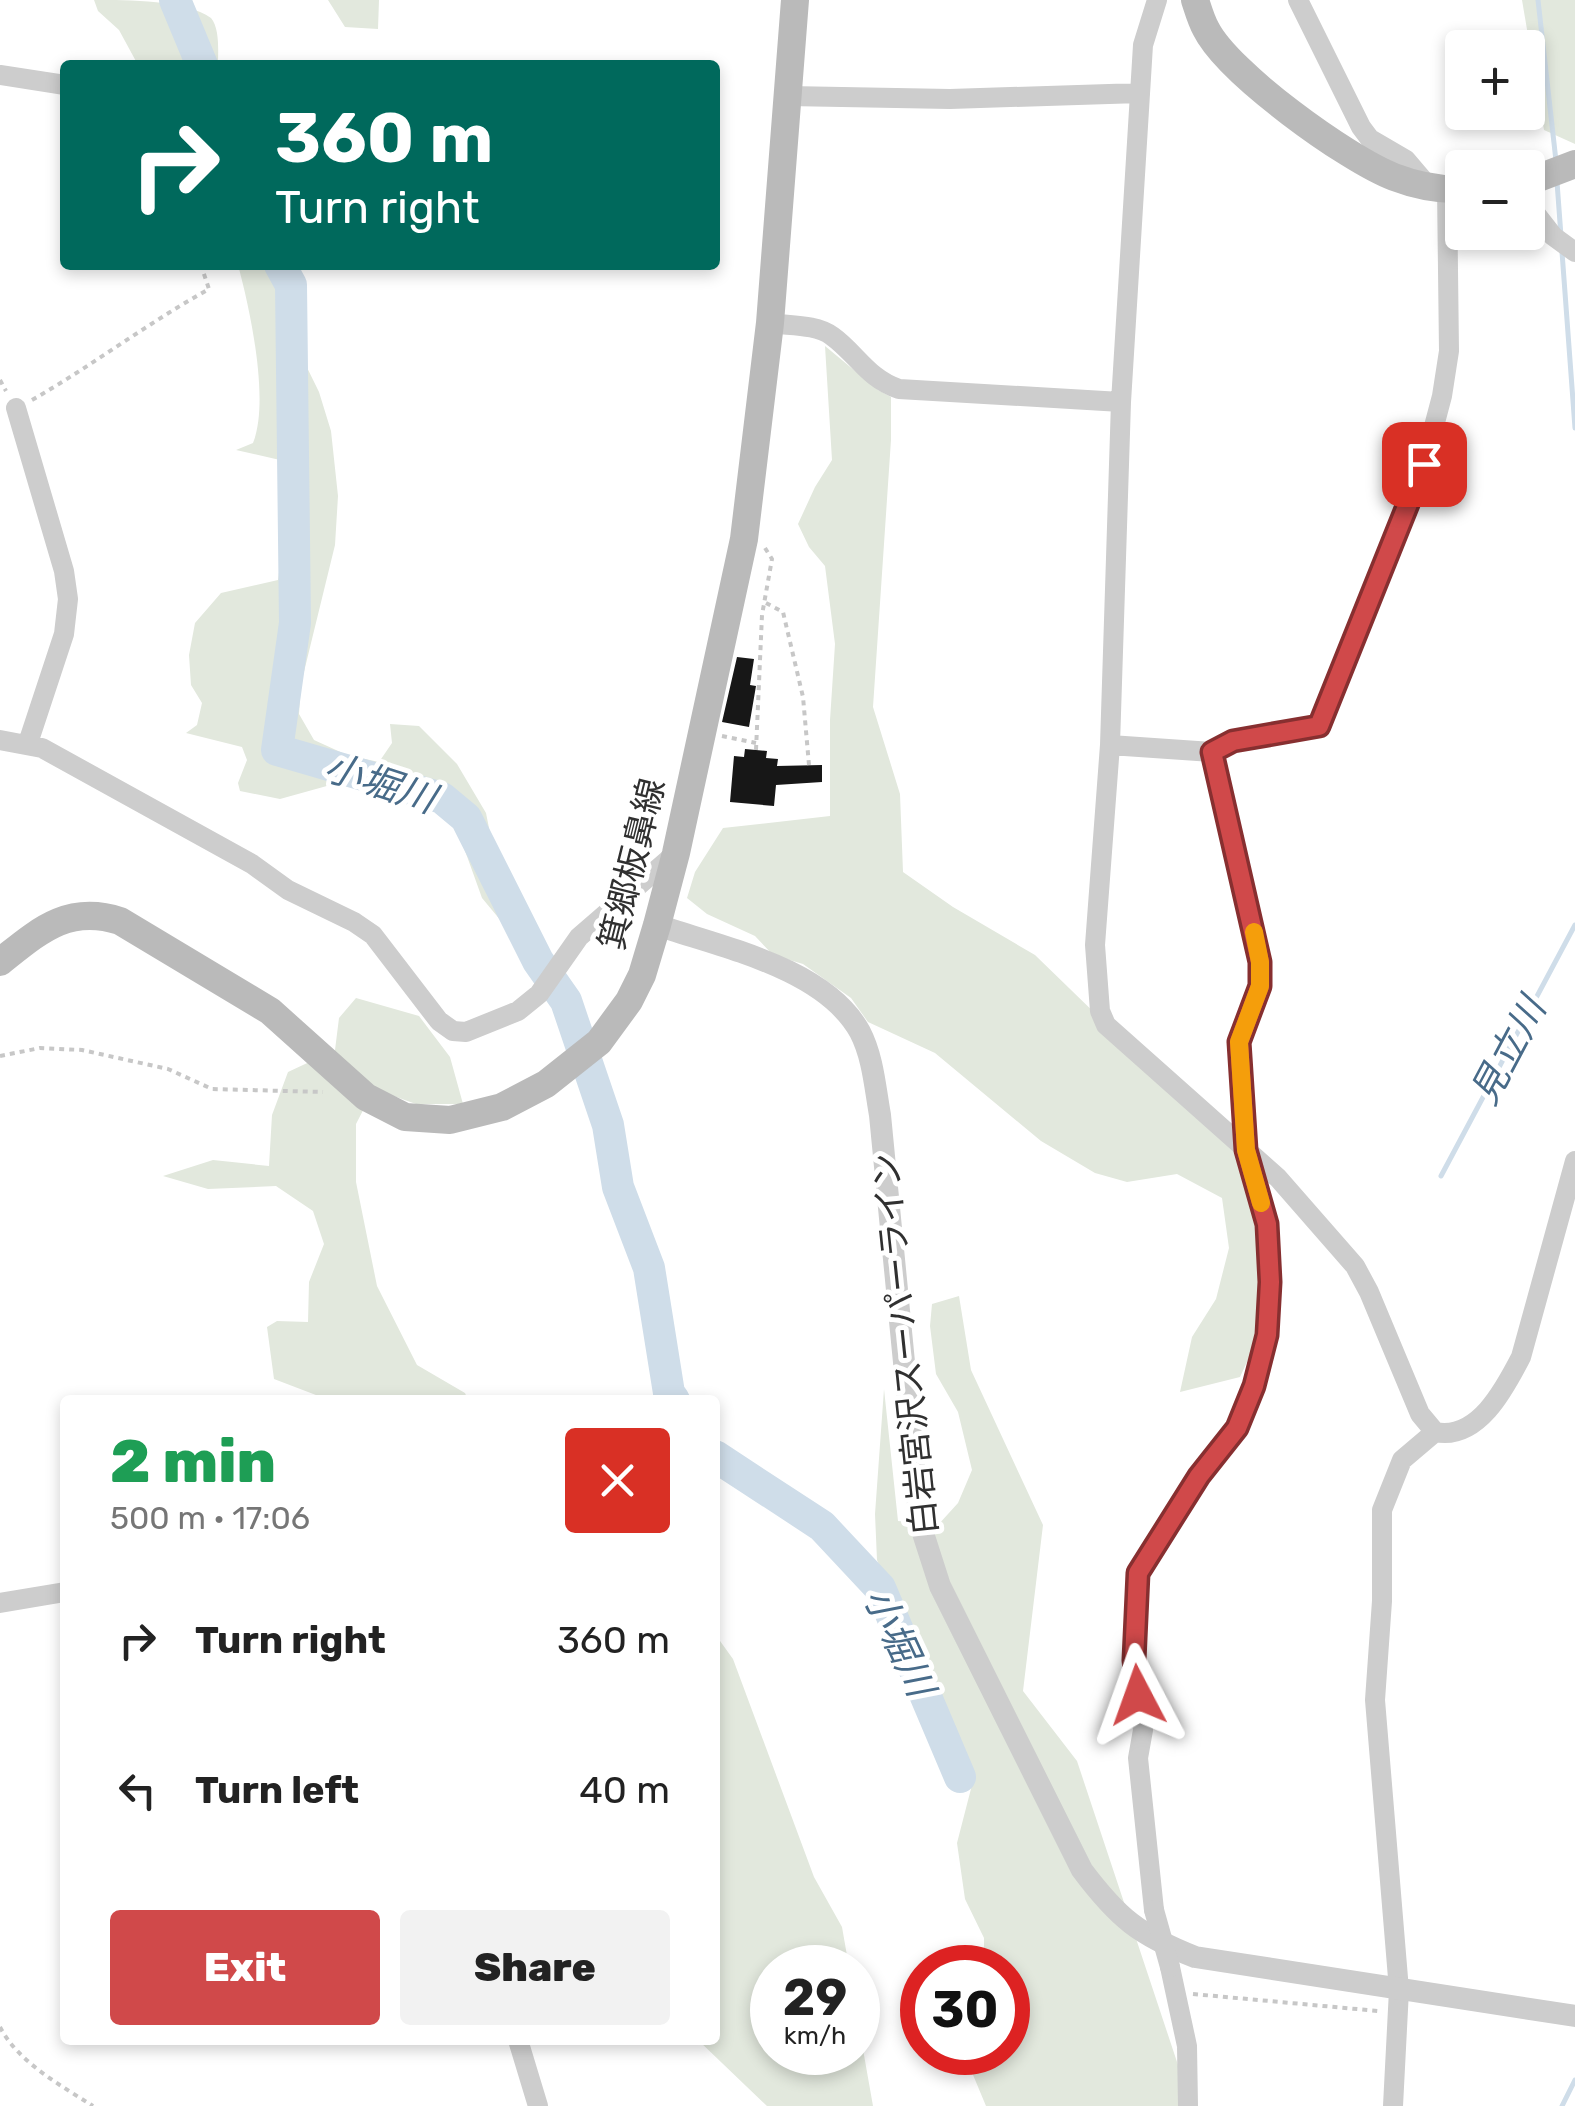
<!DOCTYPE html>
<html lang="en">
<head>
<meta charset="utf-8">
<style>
	body { margin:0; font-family:Rubik,"Noto Sans JP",sans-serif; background:#f2f2f2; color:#222; height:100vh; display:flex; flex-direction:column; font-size:38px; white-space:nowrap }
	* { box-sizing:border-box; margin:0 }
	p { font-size:32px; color:#767676 }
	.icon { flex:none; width:55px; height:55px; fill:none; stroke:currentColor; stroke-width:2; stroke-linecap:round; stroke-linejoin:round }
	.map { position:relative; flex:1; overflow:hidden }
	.sheet { position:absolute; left:60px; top:1395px; width:660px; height:650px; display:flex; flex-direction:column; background:#fff; border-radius:10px; box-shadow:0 5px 15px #0003 }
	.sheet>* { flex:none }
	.guide { position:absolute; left:60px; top:60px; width:660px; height:210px; border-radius:10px; box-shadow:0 5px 15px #0003; background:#00695c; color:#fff; overflow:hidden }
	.fabs { position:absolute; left:1445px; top:30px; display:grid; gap:20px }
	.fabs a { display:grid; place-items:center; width:100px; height:100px; border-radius:10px; background:#fff; box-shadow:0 5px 15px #0003; font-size:50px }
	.speed { position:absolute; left:750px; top:1945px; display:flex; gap:20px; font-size:50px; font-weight:700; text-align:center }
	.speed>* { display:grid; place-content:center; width:130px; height:130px; border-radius:50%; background:#fff; box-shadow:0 5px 15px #0003; line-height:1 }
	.speed small { font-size:25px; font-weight:400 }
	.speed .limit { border:15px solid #d22; background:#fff; color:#111 }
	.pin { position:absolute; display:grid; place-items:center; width:85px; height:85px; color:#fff; margin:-42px; border-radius:20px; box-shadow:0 5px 15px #0006 }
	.me { position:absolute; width:110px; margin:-55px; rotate:356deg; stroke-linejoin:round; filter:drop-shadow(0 0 8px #0008) }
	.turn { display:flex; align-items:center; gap:35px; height:210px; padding:0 50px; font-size:45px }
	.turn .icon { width:130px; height:130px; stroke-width:2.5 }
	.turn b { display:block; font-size:70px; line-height:85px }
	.round { display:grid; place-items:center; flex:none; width:105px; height:105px; border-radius:10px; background:#f2f2f2 }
	.summary { display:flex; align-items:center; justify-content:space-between; height:170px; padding:0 50px }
	h1 { font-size:60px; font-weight:800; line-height:75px; color:#1e9e55 }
	.action { display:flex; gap:20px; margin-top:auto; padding:20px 50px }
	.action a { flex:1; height:115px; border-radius:10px; background:#d0494a; color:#fff; font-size:40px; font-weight:800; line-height:115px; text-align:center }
	.action a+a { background:#f2f2f2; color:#222 }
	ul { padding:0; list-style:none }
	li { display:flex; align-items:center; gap:30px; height:150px; padding:0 50px }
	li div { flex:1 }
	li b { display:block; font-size:38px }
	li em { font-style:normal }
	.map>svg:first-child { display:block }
	.green { fill:#e2e8dd }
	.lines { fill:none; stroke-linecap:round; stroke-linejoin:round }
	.stream { stroke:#cfdde9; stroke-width:5 }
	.river { stroke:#cfdde9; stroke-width:32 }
	.building { fill:#171717 }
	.path { stroke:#c7c7c7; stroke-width:4; stroke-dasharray:5 5; stroke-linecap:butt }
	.service { stroke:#cdcdcd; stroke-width:10 }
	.minor { stroke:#cdcdcd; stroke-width:20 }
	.tertiary { stroke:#cdcdcd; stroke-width:22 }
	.secondary { stroke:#bababa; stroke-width:28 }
	.minor-bridge { stroke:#cdcdcd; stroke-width:20 }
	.route-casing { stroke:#872f30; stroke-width:25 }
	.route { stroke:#d0494a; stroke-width:18 }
	.slow { stroke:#f59e0b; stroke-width:18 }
	.labels { text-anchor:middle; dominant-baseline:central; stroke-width:10; stroke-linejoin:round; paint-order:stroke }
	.street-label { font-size:35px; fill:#303030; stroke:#fff }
	.water-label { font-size:38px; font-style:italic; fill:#486b89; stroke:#fff }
</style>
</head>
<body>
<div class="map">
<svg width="1575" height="2106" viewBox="0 0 1575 2106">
	<rect width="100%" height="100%" fill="#fff"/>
	<path class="green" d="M94 0C129 0 186 0 211 18 220 29 218 51 218 65H138L119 30 98 11Z
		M328 0H379L378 29 345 27Z
		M1522 0H1575V144L1544 130Z
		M238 265H282L292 337 319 392 331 431 338 496 335 545 301 684 299 714 314 740 347 755 379 762 392 743 390 724 419 726 457 764 486 813 491 838 535 924 538 935 534 944 516 939 482 898 459 834 438 808 355 784H334L280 799 240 791 238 783 247 760 242 747 186 733 197 725 202 703 191 685 189 655 195 623 221 593 278 580 293 463 236 450 253 443C270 401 250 309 238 265Z
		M825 346 878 390 891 397V440L873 707 900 794 903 872 953 907 1035 955 1239 1153 1258 1220 1262 1280 1260 1334 1240 1377 1180 1392 1192 1337 1216 1299 1229 1248 1222 1198 1177 1174 1127 1182 1095 1173 1041 1141 935 1053 868 1022 851 998 803 964 773 955 755 936 707 914 687 898 695 872 723 828 830 816V720L835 644 825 566 809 547 798 524 815 487 832 460Z
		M356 998 419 1016 450 1057 463 1104H416L374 1089 356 1124V1182L377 1286 417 1365 465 1393 468 1400H329L274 1379 267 1327 277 1321 308 1322 309 1282 324 1244 313 1211 276 1186 208 1189 163 1176 213 1160 269 1166 272 1115 288 1072 335 1050 339 1018Z
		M959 1296 971 1370 1043 1525 1023 1691 1077 1761 1184 2083 1178 2106H986L971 2070 974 2053 1008 2052V1968L984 1967V1938L965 1899 957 1843 973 1781 877 1560 875 1514 884 1389 898 1521 938 1525 958 1503 972 1470 958 1412 936 1374 930 1326 932 1304Z
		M715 1634 733 1659 814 1877 842 1927 849 1967 772 1968V2052H858V2021L873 2106H767L698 2040H715Z"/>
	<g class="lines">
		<path class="stream" d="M1538 0 1556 161
			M1557 182 1561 236
			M1562 252 1575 428
			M1441 1176 1575 925
			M1562 2106 1575 2080"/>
		<path class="river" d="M175 0 202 65
			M280 265 291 285 295 623 277 750 442 798 466 818 538 961 566 1001 608 1125 618 1187 649 1268 669 1393 674 1400
			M715 1456 822 1526 880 1588 960 1777"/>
	</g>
	<path class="building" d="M737 657 754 659 750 685 756 686 749 727 722 722Z
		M745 749 767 751 766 758 778 759 777 766 822 765V782L776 785 774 806 730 802 734 756 744 757Z"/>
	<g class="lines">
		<path class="path" d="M0 380 6 391
			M32 400C93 365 148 323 209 289L201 265
			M766 603 783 612 803 697 809 765
			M722 736 756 743
			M756 750 762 615 772 559 765 548
			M0 1056 40 1048 82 1050 168 1069 212 1089 323 1092
			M1193 1994 1378 2011
			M0 2027C18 2062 60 2085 93 2106"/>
		<path class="service" d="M1212 752 1260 961 1261 986 1239 1042 1246 1146"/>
		<path class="minor" d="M1157 0 1143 45 1121 402 1110 745 1095 945 1100 1011 1106 1025 1278 1178 1355 1266 1369 1292 1420 1414 1435 1432C1478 1441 1505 1388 1521 1357L1575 1161
			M1298 0 1361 127 1370 139 1406 160 1429 187
			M0 75 65 85
			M788 96 950 99 1140 93
			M1528 204 1553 236 1575 252
			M770 323C789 326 816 324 832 336 856 353 868 379 899 389L1121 402
			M16 408 64 571 68 599 64 634 28 743
			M0 740 42 748 252 864 288 890 354 922 373 935 439 1021 453 1031 466 1032 518 1011 539 994 579 937 676 853
			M1110 745 1212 752 1233 741 1319 726 1424 464 1442 396 1449 351 1447 189
			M0 1603 65 1592
			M1154 1910 1138 1758 1143 1730 1134 1660 1138 1573 1199 1476 1237 1428 1254 1386 1267 1335 1270 1282 1267 1224 1247 1150
			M1170 1967 1187 2046 1188 2106
			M518 2040 538 2106
			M1393 2106 1399 1990 1375 1700 1382 1601V1510L1402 1460 1435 1432"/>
		<path class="tertiary" d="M657 925C721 947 825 968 860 1032 873 1057 875 1087 880 1115L917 1496 921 1527 940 1586 1082 1870C1118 1918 1139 1935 1195 1957L1575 2016"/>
		<path class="secondary" d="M1195 0C1198 9 1201 20 1206 29 1228 73 1347 159 1394 177 1415 185 1440 190 1462 189
			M1528 182 1575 164
			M0 962C39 931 68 904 120 921L270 1011 366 1097 405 1117 450 1120 502 1107 546 1084 599 1042 629 1001 642 975 657 925 676 853 744 539 770 323 795 0"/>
		<path class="minor-bridge" d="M1154 1910 1170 1967"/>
	</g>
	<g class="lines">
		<g class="route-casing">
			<path id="route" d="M1138 1695 1134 1660 1138 1573 1199 1476 1237 1428 1254 1386 1267 1335 1270 1282 1267 1224 1246 1150 1239 1042 1260 986V962L1212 752 1233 741 1319 726 1424 464"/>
		</g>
		<use href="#route" class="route"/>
		<path class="slow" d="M1254 932 1260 962V986L1239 1042 1246 1150 1261 1203"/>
	</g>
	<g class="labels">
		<g class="street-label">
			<text transform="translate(632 864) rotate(-76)">箕郷板鼻線</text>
			<text transform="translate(905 1344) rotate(-96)">白岩宮沢スーパーライン</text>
		</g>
		<g class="water-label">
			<text transform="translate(380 783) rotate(18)">小堀川</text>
			<text transform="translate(1508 1051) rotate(-62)">見立川</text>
			<text transform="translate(899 1642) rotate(65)">小堀川</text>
		</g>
	</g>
</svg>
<div class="fabs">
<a>+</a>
<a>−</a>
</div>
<div class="speed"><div>29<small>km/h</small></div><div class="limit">30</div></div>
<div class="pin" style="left:1424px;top:464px;background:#d93025"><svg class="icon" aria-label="arrive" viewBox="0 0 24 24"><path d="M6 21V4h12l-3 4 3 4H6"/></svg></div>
<svg class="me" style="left:1138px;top:1695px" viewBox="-20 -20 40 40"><path d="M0-17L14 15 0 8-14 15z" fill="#d0494a" stroke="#fff" stroke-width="4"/></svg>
<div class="guide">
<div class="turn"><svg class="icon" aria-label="right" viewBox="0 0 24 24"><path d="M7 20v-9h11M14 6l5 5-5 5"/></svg><div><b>360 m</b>Turn right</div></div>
</div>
<section class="sheet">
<div class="summary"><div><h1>2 min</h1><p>500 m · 17:06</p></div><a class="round" style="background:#d93025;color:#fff"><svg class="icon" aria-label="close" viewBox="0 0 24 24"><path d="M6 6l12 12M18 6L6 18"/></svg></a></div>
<ul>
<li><svg class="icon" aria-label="right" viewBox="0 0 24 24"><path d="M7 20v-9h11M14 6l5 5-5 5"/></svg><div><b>Turn right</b></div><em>360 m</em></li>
<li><svg class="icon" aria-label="left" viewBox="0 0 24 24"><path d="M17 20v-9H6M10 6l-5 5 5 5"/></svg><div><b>Turn left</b></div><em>40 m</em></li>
</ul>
<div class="action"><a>Exit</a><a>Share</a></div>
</section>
</div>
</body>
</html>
